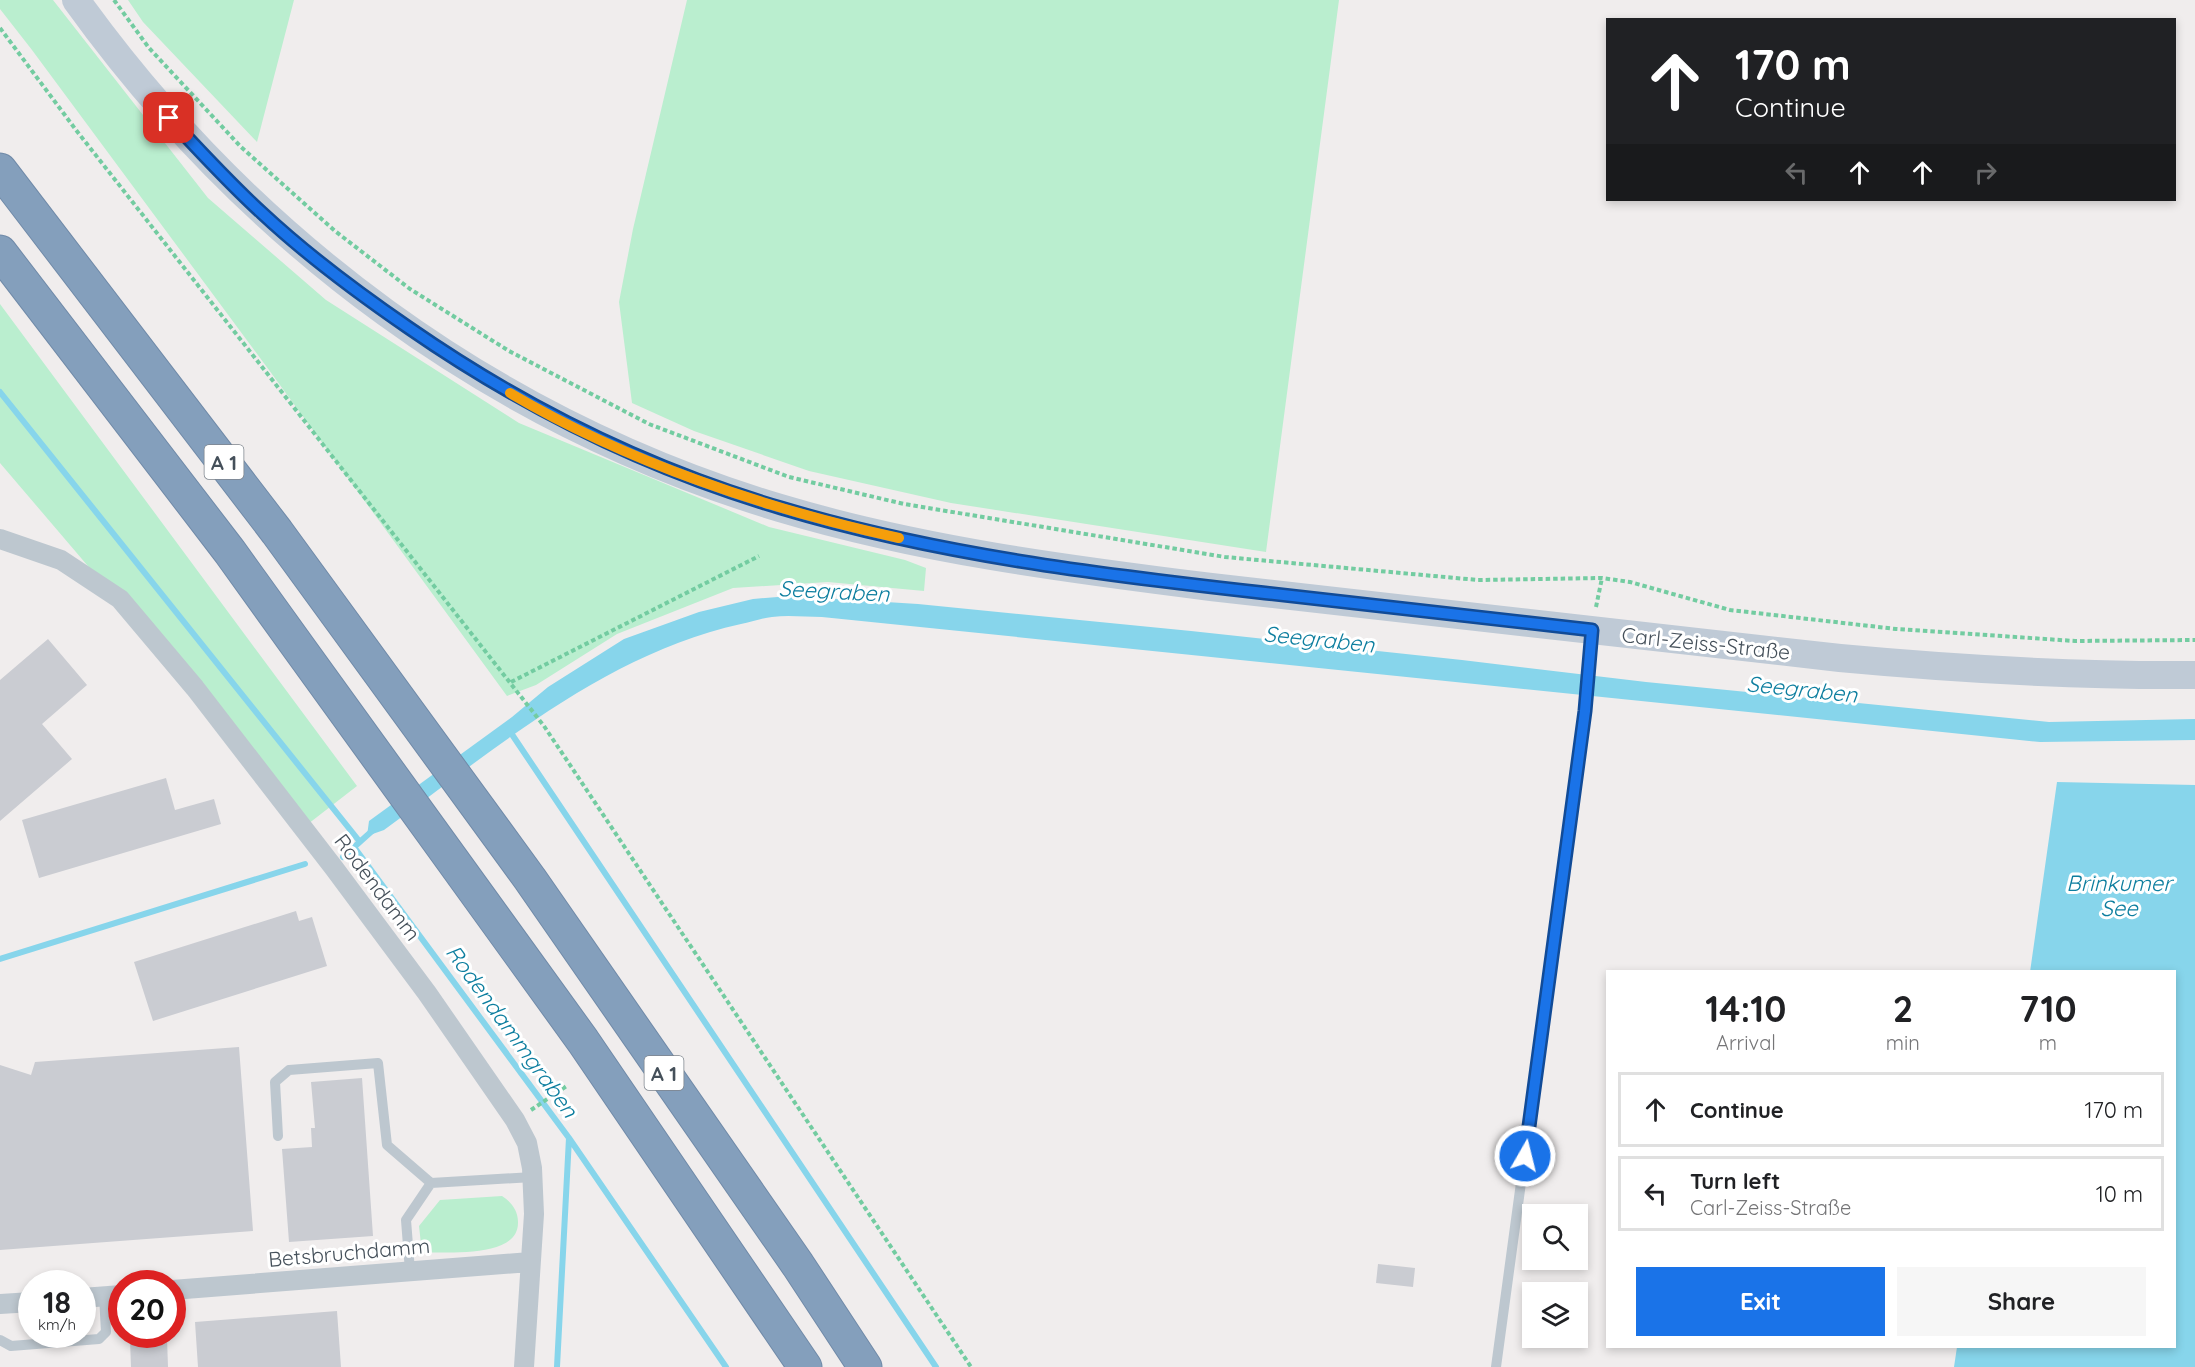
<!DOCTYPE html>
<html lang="en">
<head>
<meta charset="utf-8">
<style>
	body { margin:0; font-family:Quicksand,sans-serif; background:#f6f6f6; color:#202124; height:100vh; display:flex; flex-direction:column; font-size:22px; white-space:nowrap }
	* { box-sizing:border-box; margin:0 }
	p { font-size:20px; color:#757577 }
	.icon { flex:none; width:33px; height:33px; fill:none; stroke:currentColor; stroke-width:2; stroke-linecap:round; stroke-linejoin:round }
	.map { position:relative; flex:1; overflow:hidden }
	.panel { position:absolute; left:1606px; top:970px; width:570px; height:378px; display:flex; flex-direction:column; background:#fff; border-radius:0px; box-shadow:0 3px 9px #0003 }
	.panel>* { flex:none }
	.hud { position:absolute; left:1606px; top:18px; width:570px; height:183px; border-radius:0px; box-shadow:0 3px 9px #0003; background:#202124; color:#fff; overflow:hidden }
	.controls { position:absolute; left:1522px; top:1204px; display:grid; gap:12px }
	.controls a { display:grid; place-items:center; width:66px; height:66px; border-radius:0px; background:#fff; box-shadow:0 3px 9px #0003; font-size:30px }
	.speed { position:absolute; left:18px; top:1270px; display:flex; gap:12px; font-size:30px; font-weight:700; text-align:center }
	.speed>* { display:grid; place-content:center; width:78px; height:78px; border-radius:50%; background:#fff; box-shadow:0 3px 9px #0003; line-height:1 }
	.speed small { font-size:15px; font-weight:400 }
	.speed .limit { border:9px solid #d22; background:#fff; color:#111 }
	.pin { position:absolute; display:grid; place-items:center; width:51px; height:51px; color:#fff; margin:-26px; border-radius:12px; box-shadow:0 3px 9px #0006 }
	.me { position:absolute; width:66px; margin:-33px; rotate:8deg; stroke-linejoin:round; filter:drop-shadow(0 0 4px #0008) }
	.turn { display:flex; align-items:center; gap:21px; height:126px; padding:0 30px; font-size:27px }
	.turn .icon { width:78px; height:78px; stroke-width:2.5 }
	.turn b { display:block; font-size:42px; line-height:51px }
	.lanes { display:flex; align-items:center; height:57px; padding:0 30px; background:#0003; justify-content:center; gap:30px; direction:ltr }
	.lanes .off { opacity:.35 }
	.eta { display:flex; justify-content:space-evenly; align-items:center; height:102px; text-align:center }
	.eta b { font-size:36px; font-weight:700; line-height:42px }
	.button { display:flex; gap:12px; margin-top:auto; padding:12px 30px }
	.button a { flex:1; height:69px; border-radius:0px; background:#1a73e8; color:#fff; font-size:24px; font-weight:700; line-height:69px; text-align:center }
	.button a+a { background:#f6f6f6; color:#202124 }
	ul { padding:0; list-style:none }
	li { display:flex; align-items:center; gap:18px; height:75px; margin:0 12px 9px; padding:0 18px; border:3px solid #e0e0e0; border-radius:0px }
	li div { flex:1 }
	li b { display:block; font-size:22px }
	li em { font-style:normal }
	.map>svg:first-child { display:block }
	.green { fill:#baeecf }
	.water { fill:#87d5eb }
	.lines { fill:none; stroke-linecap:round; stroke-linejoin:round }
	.stream { stroke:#87d5eb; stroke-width:6 }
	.building { fill:#caccd2 }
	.motorway-casing { stroke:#708aa8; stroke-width:35 }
	.path { stroke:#73cca1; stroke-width:4; stroke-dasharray:4.5 3; stroke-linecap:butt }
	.service { stroke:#bdc7cf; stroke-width:10 }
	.minor { stroke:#bdc7cf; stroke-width:20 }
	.secondary { stroke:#bfcad6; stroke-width:28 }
	.motorway { stroke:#849fbc; stroke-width:33 }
	.route-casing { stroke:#114b97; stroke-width:15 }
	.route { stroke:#1a73e8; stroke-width:10 }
	.slow { stroke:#f59e0b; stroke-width:10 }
	.labels { text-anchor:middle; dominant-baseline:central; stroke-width:6; stroke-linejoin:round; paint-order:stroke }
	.shield { fill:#fff; stroke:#7d848c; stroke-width:1.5 }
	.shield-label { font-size:20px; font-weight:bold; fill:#45505a }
	.street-label { font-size:21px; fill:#45505a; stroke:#fff }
	.water-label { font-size:22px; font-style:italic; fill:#0d7e9f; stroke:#fff }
</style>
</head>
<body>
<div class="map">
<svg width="2195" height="1367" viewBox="0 0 2195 1367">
	<rect width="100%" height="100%" fill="#f0eded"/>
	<path class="green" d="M0 0H53L208 198 326 300 519 423 769 527 905 560 926 568 924 591 828 582 733 588 617 634 536 685 507 696 269 370 32 50 0 9Z
		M128 0H294L257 142 143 22Z
		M687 0H1339L1266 552 951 503 809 471 694 431 632 403 619 302 633 229Z
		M0 304 357 786 308 824 0 463Z
		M502 1196C511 1202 518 1210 518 1222 519 1259 448 1251 422 1253L419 1226 440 1200Z"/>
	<path class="water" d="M790 596 918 604 1191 631 1462 660 1646 682 2049 722 2195 719V740L2040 742 822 617C806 617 788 615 772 617 762 618 751 622 741 624 605 654 494 750 384 830L367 836 369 821 512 717 548 687 624 639 699 612 753 599Z
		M2057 782 2195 785V1367H1954L1957 1347H2175V972H2030Z"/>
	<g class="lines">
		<path class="stream" d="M0 392 360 842
			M509 730 936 1367
			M354 847 569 1138 557 1367
			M343 857 372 831
			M0 959 305 864
			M569 1138 726 1367"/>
	</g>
	<path class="building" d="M48 639 87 685 42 724 72 759 0 821V680Z
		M166 778 175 810 214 799 221 824 39 878 22 820Z
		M296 911 299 921 312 917 327 966 153 1021 134 962Z
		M239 1047 253 1231 0 1250V1065L31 1075 35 1062Z
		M362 1078 373 1236 289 1242 282 1149 312 1147 311 1128H315L311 1082Z
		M1378 1264 1415 1268 1413 1287 1376 1283Z
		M337 1311 341 1367H198L195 1322Z
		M167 1338 168 1367H131L130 1340Z"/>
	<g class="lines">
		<g class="motorway-casing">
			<path id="motorway" d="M0 170 277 532 530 879 798 1265 865 1367
				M0 252 230 552 299 648 583 1041 805 1367"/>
		</g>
		<path class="path" d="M114 0 149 48 241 147 335 231 410 289 509 351 649 424 789 477 904 504 1225 557 1478 580 1602 578 1630 582 1730 610 1896 629 2075 641 2195 640
			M0 28 76 130 544 726 971 1367
			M1596 607 1602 578
			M511 682 759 556
			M531 1110 568 1085"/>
		<path class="service" d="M278 1136 275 1082 289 1070 378 1063 387 1145 431 1183
			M410 1271 406 1220 431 1183 533 1177
			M0 1340 11 1346 99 1339 106 1332 104 1296
			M1496 1367 1585 711 1592 631"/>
		<path class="minor" d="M0 539 61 560 120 599 195 688 334 868 427 993 515 1120 527 1143 532 1168 534 1214 524 1367
			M172 1290 530 1262
			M82 1298 122 1295
			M0 1304 32 1302"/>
		<path class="secondary" d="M76 0C250 242 493 422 780 508 920 550 1067 569 1211 587L1840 658C1958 669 2076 676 2195 675"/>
		<use href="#motorway" class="motorway"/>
	</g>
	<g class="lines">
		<g class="route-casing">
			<path id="route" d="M169 118C199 150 229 183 262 213 308 256 358 293 409 328 523 407 648 469 781 508 938 555 1103 575 1265 593 1374 605 1483 617 1592 630L1585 711 1525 1156"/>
		</g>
		<use href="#route" class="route"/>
		<path class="slow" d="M510 393C627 462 766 509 899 538"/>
	</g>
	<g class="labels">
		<g class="shield">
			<rect x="204.5" y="445" width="39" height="34" rx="4.5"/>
			<rect x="644.5" y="1056" width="39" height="34" rx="4.5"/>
		</g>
		<g class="shield-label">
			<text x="224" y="462">A 1</text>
			<text x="664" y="1073">A 1</text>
		</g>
		<g class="street-label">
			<text transform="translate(1706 643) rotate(6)">Carl-Zeiss-Straße</text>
			<text transform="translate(378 887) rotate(53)">Rodendamm</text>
			<text transform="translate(349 1252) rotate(-5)">Betsbruchdamm</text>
		</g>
		<g class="water-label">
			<text transform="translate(834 591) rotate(3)">Seegraben</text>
			<text transform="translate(1319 639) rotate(6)">Seegraben</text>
			<text transform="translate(1802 689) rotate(6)">Seegraben</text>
			<text x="2119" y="883">Brinkumer<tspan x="2119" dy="25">See</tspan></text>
			<text transform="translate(512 1031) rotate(54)">Rodendammgraben</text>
		</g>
	</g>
</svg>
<div class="controls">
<a><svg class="icon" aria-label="search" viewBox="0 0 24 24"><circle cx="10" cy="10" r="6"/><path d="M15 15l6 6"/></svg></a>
<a><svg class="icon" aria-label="layers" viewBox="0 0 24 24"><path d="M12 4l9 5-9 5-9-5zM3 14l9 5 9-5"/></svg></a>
</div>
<div class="speed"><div>18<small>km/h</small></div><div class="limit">20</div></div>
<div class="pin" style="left:169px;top:118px;background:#d93025"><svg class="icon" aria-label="arrive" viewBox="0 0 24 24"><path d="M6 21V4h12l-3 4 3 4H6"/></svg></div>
<svg class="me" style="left:1525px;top:1156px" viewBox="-20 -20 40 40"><circle r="17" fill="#1a73e8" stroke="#fff" stroke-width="3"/><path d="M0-11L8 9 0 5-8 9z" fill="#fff"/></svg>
<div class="hud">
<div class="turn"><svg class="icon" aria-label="ahead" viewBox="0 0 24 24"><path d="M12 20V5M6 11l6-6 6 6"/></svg><div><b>170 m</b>Continue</div></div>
<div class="lanes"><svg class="icon off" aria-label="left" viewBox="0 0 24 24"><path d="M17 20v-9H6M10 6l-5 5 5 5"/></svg><svg class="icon" aria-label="ahead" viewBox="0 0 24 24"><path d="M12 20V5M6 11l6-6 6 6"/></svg><svg class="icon" aria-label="ahead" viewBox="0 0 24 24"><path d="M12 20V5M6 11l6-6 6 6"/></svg><svg class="icon off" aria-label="right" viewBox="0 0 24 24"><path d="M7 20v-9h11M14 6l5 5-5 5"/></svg></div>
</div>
<section class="panel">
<div class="eta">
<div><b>14:10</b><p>Arrival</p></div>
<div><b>2</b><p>min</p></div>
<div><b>710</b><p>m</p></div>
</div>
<ul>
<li><svg class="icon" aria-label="ahead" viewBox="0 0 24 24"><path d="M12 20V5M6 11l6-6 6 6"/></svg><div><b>Continue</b></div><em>170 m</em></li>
<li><svg class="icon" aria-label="left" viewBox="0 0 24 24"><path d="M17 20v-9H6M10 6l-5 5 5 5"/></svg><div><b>Turn left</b><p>Carl-Zeiss-Straße</p></div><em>10 m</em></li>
</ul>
<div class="button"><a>Exit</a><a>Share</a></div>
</section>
</div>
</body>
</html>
